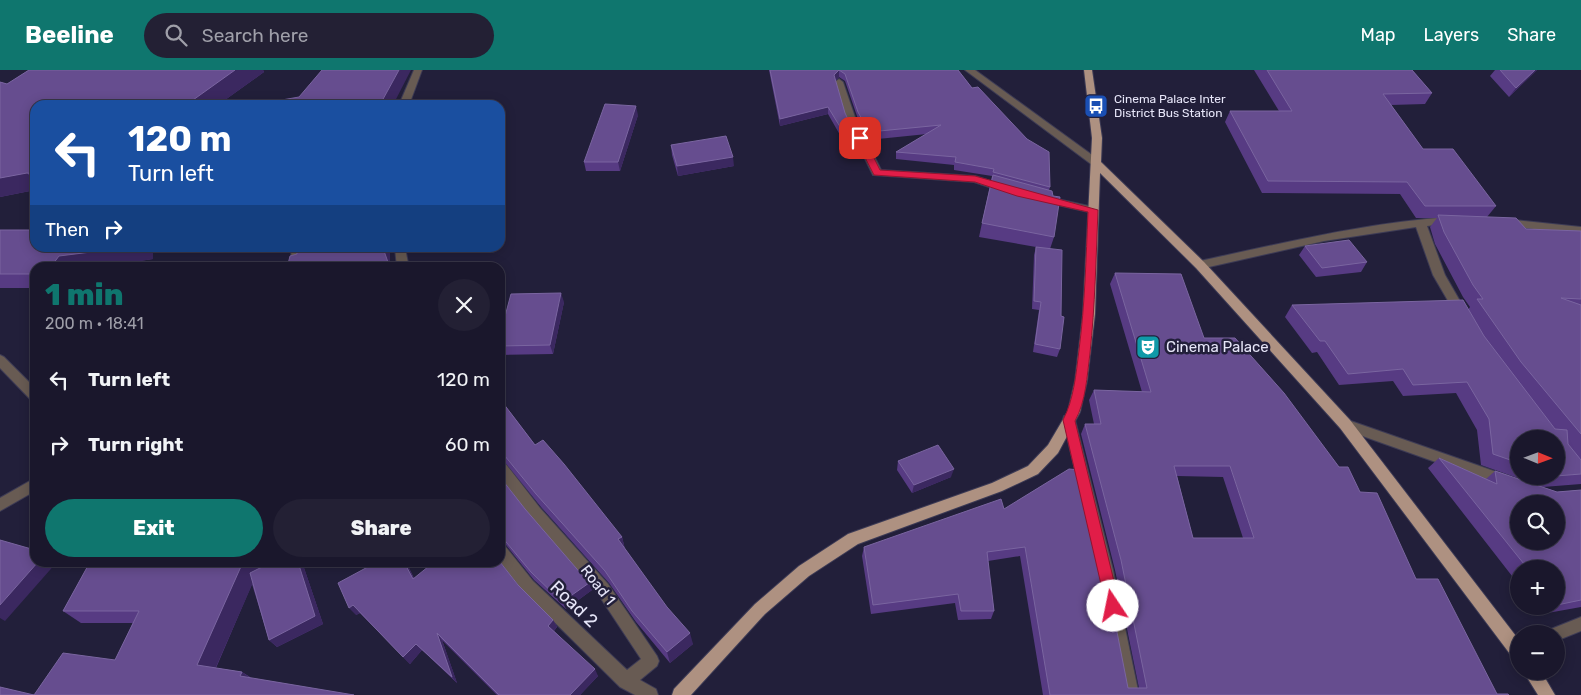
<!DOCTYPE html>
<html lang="en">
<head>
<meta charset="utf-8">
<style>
	body { margin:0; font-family:Rubik,sans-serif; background:#232034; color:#f1f3f6; height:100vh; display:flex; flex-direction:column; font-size:19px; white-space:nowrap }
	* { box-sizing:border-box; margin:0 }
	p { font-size:16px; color:#9f9fa9 }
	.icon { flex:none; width:28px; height:28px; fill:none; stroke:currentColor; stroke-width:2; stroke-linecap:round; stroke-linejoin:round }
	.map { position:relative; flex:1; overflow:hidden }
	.panel { position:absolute; left:30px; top:192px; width:475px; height:305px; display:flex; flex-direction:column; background:#1a172c; border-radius:15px; box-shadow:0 2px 12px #0003,0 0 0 1px #383648 }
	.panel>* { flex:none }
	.hud { position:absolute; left:30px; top:30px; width:475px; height:152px; border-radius:15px; box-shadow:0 2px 12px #0003,0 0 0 1px #383648; background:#1a4fa0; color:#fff; overflow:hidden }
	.needle { width:32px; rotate:91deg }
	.tools { position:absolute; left:1510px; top:360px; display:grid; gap:10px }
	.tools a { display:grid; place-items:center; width:55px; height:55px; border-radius:50%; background:#1a172c; box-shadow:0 2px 12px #0003,0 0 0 1px #383648; font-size:25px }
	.pin { position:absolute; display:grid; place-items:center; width:42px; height:42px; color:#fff; margin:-21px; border-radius:10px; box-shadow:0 2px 8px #0006 }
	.me { position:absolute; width:55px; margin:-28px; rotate:349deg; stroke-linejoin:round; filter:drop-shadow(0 0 4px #0008) }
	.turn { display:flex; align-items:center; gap:18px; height:105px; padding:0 15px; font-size:22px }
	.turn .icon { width:65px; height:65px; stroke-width:2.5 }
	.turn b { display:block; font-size:35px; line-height:42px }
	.then { display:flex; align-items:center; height:48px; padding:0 15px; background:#0003; gap:10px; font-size:19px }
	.round { display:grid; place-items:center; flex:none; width:52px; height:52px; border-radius:26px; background:#232034 }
	.headline { display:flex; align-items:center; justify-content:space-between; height:85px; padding:0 15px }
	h1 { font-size:30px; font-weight:800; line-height:38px; color:#0f766e }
	.cta { display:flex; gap:10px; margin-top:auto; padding:10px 15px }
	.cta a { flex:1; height:58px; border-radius:30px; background:#0f766e; color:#fff; font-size:20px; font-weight:800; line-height:58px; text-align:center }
	.cta a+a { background:#232034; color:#f1f3f6 }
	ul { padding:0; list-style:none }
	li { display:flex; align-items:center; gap:15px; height:65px; padding:0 15px }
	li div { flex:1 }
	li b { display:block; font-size:19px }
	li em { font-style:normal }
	header { display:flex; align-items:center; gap:30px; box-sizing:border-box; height:70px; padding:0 25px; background:#0f766e; color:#fff }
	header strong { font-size:24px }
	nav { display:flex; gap:28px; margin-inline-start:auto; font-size:18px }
	.search { width:350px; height:45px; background:#232034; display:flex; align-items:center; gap:12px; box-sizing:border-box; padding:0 18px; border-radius:28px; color:#9f9fa9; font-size:19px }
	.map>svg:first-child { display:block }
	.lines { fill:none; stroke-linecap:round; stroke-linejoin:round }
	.minor-casing { stroke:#3d3b55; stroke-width:2 }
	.major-casing { stroke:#3d3b55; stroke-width:2 }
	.minor { fill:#685b53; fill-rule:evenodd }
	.major { fill:#ae9181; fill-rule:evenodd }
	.wall { fill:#573b83; fill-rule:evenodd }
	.shaded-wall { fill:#3b2860 }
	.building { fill:#664d8f; stroke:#7a65a0; fill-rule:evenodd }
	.route { fill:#e11d48; stroke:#92132f }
	.labels { text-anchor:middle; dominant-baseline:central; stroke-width:5; stroke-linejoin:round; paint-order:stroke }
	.far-poi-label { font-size:12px; fill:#e6e5f8; stroke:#221f3a; text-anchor:start }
	.poi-label { font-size:15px; fill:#e6e5f8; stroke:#221f3a; text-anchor:start }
	.street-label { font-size:15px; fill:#e6e5f8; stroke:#221f3a }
	.near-street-label { font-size:18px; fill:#e6e5f8; stroke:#221f3a }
</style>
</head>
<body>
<header>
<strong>Beeline</strong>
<div class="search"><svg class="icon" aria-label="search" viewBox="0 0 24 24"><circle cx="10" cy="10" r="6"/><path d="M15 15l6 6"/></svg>Search here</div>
<nav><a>Map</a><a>Layers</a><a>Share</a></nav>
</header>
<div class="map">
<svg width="1581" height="625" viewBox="0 0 1581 625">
	<rect width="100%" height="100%" fill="#221f3a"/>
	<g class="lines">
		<g class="minor-casing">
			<path id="minor" d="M414 0H422L409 35H399Z
				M965 0H975L1099 90V94H1091Z
				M839 9 843 12 856 50 881 100 975 106 1009 117V121H1001L974 112 873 105 846 50 835 12Z
				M1044 126 1093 137 1098 140 1093 143 1040 131 1039 129Z
				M1449 147 1453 149V153L1427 156 1445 205 1468 245 1462 249 1458 248 1433 205 1416 157 1324 171 1200 199 1194 195 1200 191C1283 173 1365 153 1449 147Z
				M1506 149 1581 157V165L1502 155V151Z
				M291 178H301L304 198H292Z
				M395 178H405L409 198H397Z
				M0 285 4 287 35 318V331L31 330 0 298Z
				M1069 345 1074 346 1075 350 1113 500 1139 625H1123L1099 500 1063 350 1064 346Z
				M1345 349 1511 407 1513 411 1511 415 1506 417 1340 358 1339 354 1340 350Z
				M500 391 505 393 540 438 608 514 657 586 659 591 657 596 640 610 656 619 658 625H635L620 617 523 521 500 492V474L505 476 533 511 627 600 641 589 598 524 530 446 500 407Z
				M35 408V421L0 441V428Z
				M1581 547V561L1556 571V564H1548L1551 559Z"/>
		</g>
		<g class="major-casing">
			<path id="major" d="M1084 0H1092L1102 68 1101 92 1204 192 1350 350 1519 570V591L1513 588 1340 358 1196 198 1100 103 1095 244 1087 311 1080 342 1058 383 1038 404 1002 421 858 474 809 506 765 544 691 625H672L674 619 755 534 799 496 848 464 992 413 1028 396 1048 375 1068 341 1075 311 1083 244 1092 68Z
				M1523 601H1541L1555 625H1538Z"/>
		</g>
		<use href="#minor" class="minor"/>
		<use href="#major" class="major"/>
	</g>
	<path class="wall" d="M29 0H263L264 2 218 35H35V120L0 127V12L7 14Z
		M769 0H958L1050 117 1049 120 1054 167 1050 179 1060 279 1057 287 1033 282 1039 240 1032 239 1034 185 1036 177 979 167 992 106 954 100V95L896 89V82L927 64 868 70 858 49 845 11 839 7 835 11 845 43 855 64 854 71 844 72 828 44 780 56Z
		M1254 0H1412L1432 23 1425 34 1391 35 1423 79 1496 136 1487 147 1526 159 1581 161V414L1543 417 1481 395 1477 360 1456 323 1403 326 1393 311 1339 315 1317 282 1312 283 1285 247 1292 235 1468 240 1470 237 1463 227 1435 174 1430 157 1437 148H1416L1400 124 1262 123 1225 52 1230 41H1279ZM1519 369 1556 406H1519Z
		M1495 0H1537L1509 27 1490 6Z
		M638 45 620 101H586L584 92Z
		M671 75 734 96 678 106 672 85Z
		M0 160 35 178H157L153 179V189L92 198H35V218H0Z
		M1305 176 1367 192 1361 202 1316 207 1299 185Z
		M1115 203 1204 268 1339 397 1360 422 1416 509 1497 624 1509 625H1043L1020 486 988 491 994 541 991 549 958 550 955 533 871 544 862 486 864 477 1004 439 1128 618H1139L1115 500 1081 364 1085 354H1094L1089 330 1094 320 1142 322 1110 214ZM1177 406 1223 407 1243 468H1193Z
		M564 232 553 284 501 285 500 282V265Z
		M500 329 535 375 622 467 625 479 693 574 670 593 636 552 609 513 541 437 500 386Z
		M1439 388 1486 409 1495 401 1557 422 1581 420V537L1542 544 1536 536H1556V499H1519V515L1428 398Z
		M898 391 951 407 912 423 897 400Z
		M500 407 525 439 592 520 566 539 534 510 506 475 501 472 500 473Z
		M90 492H262L259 499 272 492H302L323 554 277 577 269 570 252 514 216 598 242 602 250 607 34 625 115 590 133 553H81L63 541Z
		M377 492H406L414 508 518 515 553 550 557 557 554 561 598 606 580 625H497L442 570 457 613 422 580 410 594 360 543 356 545Z"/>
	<path class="shaded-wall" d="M235 0H263L264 2 218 35H186Z
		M399 0H411L393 35H382V31Z
		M839 0V7L833 13 834 5Z
		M1535 0H1537L1509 27 1516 18Z
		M636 36 638 45 620 101 618 92Z
		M828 37V44L780 56V49Z
		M733 87 734 96 678 106 677 96Z
		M27 103 35 112V120L0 127V108Z
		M123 178H157L153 179V189L92 198H50L59 186Z
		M383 178H390V193L392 198H390Z
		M561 223 564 232 553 284 550 275Z
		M954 399 951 407 912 423 914 415Z
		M622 467 625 479 622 481 618 469Z
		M38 492H57L5 551 0 548V535Z
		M243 492H262L212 606 197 595Z
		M298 492H302L323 554 277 577 269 570Z
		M404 492H406L418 517 413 509Z
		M589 513 592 520 566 539 562 532Z
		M353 535 360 543 356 545 349 538Z
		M553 550 557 557 552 563 548 556Z
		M437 563 442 570 457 613 452 607Z
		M690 563 693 574 670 593 667 582Z
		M416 574 422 580 410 594 403 587Z
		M595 599 598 606 580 625H570Z
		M242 602 256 612 240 606Z"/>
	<path class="building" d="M29 0H235L186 35H35V104L27 103 0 108V12L7 14Z
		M322 0H399L382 31V35H253L299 27Z
		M770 0H839L834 5 845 43 855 64 845 65 828 37 780 49Z
		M839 0H958L972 18 978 17 1027 69 1049 82 1050 117 993 102 994 99 955 92 956 87 896 82 941 55 869 62 858 42 845 4Z
		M1267 0H1412L1432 23 1383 24 1423 79H1453L1496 136H1425L1407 112 1268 111 1230 41H1292Z
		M1500 0H1535L1516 18Z
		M605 34 636 36 618 92H584Z
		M726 66 733 87 677 96 671 75Z
		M993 105 1052 121 1053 126 1060 127 1054 167 982 153Z
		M1438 145 1516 148 1526 159 1581 161V229L1561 228 1581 235V364L1521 292 1477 229H1483L1473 215 1444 162Z
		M0 160H35V178H123L59 186 50 198H35V204H0Z
		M1349 170 1367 192 1322 198 1305 176Z
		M1036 177 1062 180 1061 246 1064 247 1060 279 1035 274 1041 232 1034 231Z
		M297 178H383L390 198H287L290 186 297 184Z
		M1115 203 1181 204 1204 268H1235L1284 323 1339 397H1348L1360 422 1377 423 1416 509H1438L1497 624H1508L1509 625H1050L1025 477 987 482 994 541H961L958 524 873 535 864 477 1001 429 1004 439 1069 399 1080 400 1103 491 1128 618H1147L1121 490 1085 354H1101L1094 320 1151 322ZM1174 396H1230L1254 468H1193Z
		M561 223 550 275 500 276V265L511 224Z
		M1463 230 1484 266 1555 359 1567 360 1568 374 1581 390V404L1556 406V369H1519V393L1493 384 1489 349 1467 312 1413 315 1403 299 1348 304 1325 271H1320L1292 235Z
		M500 329 535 375 543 370 564 394 622 467 618 469 667 537 690 563 667 582 632 541 605 501 536 424 500 380Z
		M938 375 954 399 914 415 898 391Z
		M1439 388 1497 414 1495 401 1557 422 1581 420V530L1557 535 1556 499H1528ZM1519 434H1556V471H1519Z
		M500 407 525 439 589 513 562 532 531 502 502 467 500 466Z
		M0 470 35 480V492H38L0 535Z
		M90 492H243L197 595 242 602 240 606 354 625H0V617L34 625 63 583 115 590 139 541H63Z
		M272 492H298L315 546 269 570 250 503Z
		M377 492H404L413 509 434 492H500L518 515 553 550 548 556 595 599 570 625H499L437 563 452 607 416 574 403 587 353 535 349 538 338 513Z"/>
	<path class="route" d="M857 66 864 68 880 100 975 106 1098 140C1096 188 1095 236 1090 283 1087 306 1086 331 1075 351L1120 536 1118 540 1113 542 1108 540 1106 536 1063 350C1074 329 1076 304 1079 280 1085 234 1086 188 1088 142L1017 126 975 112 874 105 855 68Z"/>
	<defs>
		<g id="bus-square" transform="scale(1.25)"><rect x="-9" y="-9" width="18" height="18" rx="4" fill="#1a4fb4" stroke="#221f3a"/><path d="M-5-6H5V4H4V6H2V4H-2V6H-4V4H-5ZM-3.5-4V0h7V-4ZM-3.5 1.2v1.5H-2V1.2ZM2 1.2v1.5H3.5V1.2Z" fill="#fff"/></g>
		<g id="theatre-square" transform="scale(1.25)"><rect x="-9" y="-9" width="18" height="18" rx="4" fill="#0f9aa8" stroke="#221f3a"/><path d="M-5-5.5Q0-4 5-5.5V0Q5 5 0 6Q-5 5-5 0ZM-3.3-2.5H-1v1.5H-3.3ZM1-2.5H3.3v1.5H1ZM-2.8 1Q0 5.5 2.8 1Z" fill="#fff"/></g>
	</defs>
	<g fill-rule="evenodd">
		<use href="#bus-square" x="1096" y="36"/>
		<use href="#theatre-square" x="1148" y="277"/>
	</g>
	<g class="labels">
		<g class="far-poi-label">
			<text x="1114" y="29">Cinema Palace Inter<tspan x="1114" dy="14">District Bus Station</tspan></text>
		</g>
		<g class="poi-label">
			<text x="1166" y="277">Cinema Palace</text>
		</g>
		<g class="street-label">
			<text transform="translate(598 515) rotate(52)">Road 1</text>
		</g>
		<g class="near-street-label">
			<text transform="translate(574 534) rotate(44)">Road 2</text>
		</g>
	</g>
</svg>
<div class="tools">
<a><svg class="needle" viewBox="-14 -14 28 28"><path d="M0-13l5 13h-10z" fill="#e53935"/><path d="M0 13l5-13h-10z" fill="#9f9fa9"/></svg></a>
<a><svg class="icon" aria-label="search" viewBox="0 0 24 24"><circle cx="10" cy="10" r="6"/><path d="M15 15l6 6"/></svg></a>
<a>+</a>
<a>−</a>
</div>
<div class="pin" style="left:860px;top:68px;background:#d93025"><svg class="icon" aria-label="arrive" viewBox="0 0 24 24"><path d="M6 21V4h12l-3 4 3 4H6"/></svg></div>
<svg class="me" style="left:1113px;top:536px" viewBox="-20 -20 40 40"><circle r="19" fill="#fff"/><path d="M0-13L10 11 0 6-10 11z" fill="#e11d48"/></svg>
<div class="hud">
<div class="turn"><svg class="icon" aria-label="left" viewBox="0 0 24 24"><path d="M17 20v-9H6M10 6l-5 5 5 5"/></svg><div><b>120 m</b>Turn left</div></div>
<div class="then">Then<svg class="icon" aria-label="right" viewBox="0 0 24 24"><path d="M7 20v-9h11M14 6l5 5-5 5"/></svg></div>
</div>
<section class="panel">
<div class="headline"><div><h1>1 min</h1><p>200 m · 18:41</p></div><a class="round"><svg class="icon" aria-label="close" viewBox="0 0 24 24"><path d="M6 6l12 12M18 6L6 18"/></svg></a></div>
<ul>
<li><svg class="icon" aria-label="left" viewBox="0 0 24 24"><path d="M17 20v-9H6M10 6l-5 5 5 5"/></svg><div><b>Turn left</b></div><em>120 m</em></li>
<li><svg class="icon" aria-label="right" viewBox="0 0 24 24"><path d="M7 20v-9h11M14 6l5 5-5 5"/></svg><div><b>Turn right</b></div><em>60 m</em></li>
</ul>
<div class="cta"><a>Exit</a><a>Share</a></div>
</section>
</div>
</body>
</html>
